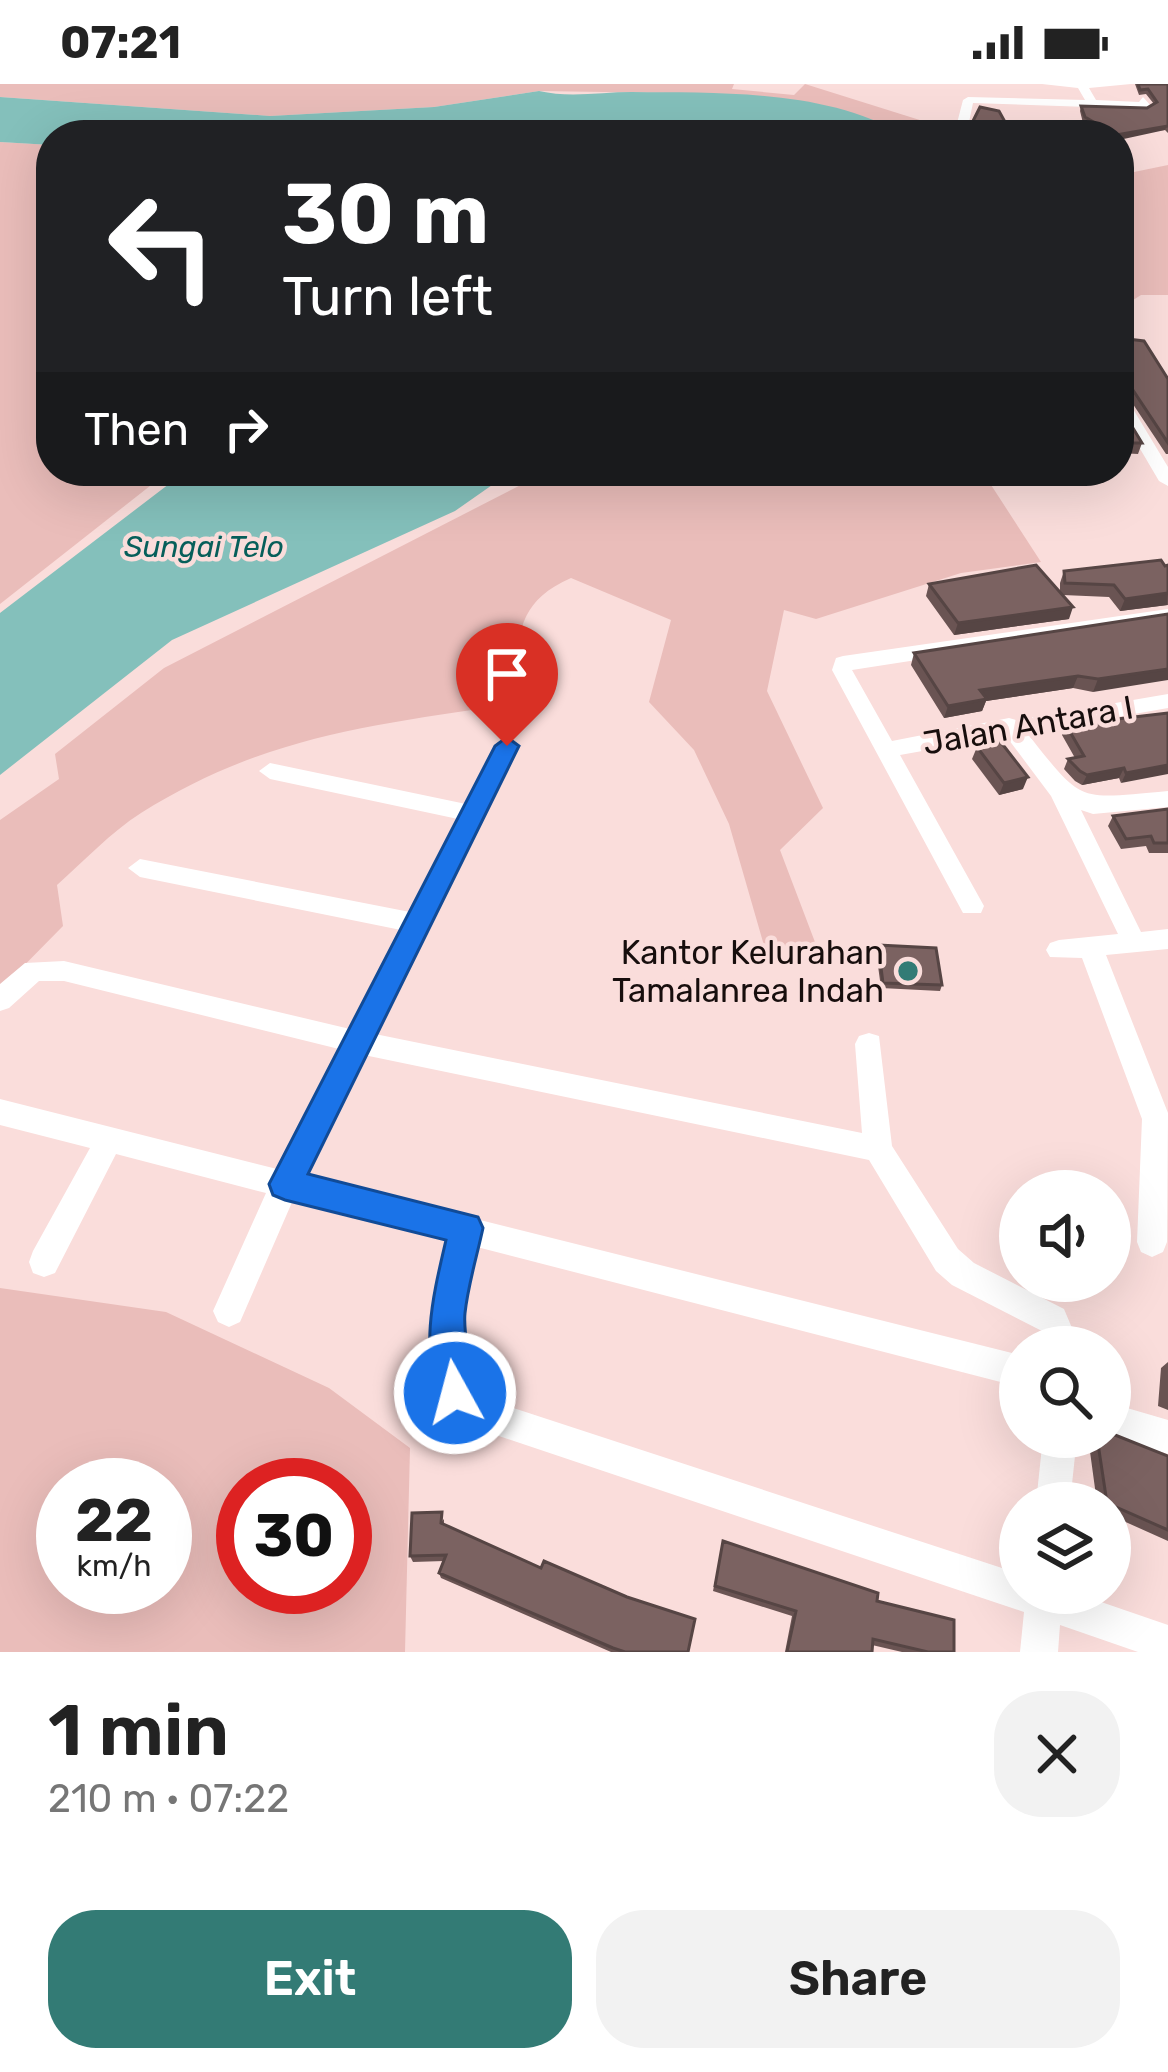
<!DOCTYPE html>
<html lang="en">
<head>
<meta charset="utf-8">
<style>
	body { margin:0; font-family:Rubik,sans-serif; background:#f2f2f2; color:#222; height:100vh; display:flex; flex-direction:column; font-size:45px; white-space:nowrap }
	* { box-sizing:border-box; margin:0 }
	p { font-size:39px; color:#767676 }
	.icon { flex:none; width:66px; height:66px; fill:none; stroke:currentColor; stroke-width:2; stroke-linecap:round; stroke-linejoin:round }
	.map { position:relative; height:1568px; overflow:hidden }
	.side { display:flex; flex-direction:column; background:#fff; flex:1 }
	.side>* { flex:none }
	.hud { position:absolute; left:36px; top:36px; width:1098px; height:366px; border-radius:48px; box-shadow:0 12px 48px #0002; background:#202124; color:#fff; overflow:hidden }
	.tools { position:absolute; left:999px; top:1086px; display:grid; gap:24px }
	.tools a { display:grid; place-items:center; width:132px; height:132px; border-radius:50%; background:#fff; box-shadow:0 12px 48px #0002; font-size:60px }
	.speed { position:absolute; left:36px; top:1374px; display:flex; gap:24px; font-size:60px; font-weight:700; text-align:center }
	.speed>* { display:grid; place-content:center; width:156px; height:156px; border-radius:50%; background:#fff; box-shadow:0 12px 48px #0002; line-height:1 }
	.speed small { font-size:30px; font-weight:400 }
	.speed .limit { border:18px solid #d22; background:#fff; color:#111 }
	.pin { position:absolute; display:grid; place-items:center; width:102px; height:102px; color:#fff; margin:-123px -51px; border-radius:50% 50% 50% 0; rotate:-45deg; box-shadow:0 0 12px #0007 }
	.pin .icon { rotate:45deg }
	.me { position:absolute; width:132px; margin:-66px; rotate:353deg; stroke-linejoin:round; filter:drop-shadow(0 0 9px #0008) }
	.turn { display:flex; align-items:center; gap:42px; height:252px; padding:0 48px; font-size:54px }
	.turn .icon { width:156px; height:156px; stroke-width:2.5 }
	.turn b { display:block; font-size:84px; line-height:102px }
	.then { display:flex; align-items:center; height:114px; padding:0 48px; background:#0003; gap:24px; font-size:45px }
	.round { display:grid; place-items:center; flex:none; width:126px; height:126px; border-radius:48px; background:#f2f2f2 }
	.summary { display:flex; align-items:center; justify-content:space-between; height:204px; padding:0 48px }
	h1 { font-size:72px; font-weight:600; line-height:90px }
	.primary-button { display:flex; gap:24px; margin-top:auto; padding:24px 48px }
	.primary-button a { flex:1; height:138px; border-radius:48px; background:#337b75; color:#fff; font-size:48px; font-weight:600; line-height:138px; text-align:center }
	.primary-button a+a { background:#f2f2f2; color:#222 }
	.status { display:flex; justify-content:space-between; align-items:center; height:84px; padding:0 60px; background:#fff; direction:ltr }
	.status svg { height:33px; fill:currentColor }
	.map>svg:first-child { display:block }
	.green { fill:#eabdba; fill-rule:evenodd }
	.water { fill:#84c0bb }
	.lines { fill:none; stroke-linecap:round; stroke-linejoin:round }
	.minor { fill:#fff; fill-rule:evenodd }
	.wall { fill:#6a5453 }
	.shaded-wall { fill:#564544 }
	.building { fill:#7b6261; stroke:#564544; stroke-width:3 }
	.route { fill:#1a73e8; stroke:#114b97; stroke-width:3 }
	.poi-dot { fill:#337b75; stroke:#fadddb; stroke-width:4.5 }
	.labels { text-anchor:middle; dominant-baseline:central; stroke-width:9; stroke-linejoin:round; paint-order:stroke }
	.far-water-label { font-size:30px; font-style:italic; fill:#075f5a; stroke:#fadddb }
	.street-label { font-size:33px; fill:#170e0d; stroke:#fadddb }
	.poi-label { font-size:33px; fill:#170e0d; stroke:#fadddb; text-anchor:end }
</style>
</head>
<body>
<div class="status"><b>07:21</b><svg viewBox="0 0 49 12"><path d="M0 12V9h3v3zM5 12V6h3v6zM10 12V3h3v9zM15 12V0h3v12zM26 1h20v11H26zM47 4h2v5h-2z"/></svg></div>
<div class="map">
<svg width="1168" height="1568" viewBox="0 0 1168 1568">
	<rect width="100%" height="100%" fill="#fadddb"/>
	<path class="green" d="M0 0H734L732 5 794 11 805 0 942 43 984 51H904L884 39 783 16 670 9 539 7 434 23 270 32 0 13Z
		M689 42 799 51H537Z
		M0 58 51 61V387H169L0 520Z
		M1119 80 1134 88 1168 81V211H1141L1119 225V97L1125 92 1119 91Z
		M548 387H982L1041 478 961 489 816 535 784 526 767 607 823 724 780 766 818 866 765 865 729 740 694 666 649 618 671 536 571 494C511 520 517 561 518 619 376 641 267 650 141 729 111 748 84 777 57 801L63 842 0 906V736L59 695 55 670 164 584Z
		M0 1204 166 1228 329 1304 410 1364 405 1568H0ZM63 1401H165V1503H63ZM243 1401H345V1503H243Z"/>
	<path class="water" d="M539 7C569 14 602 8 632 8 720 9 826 5 904 51H794L694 41 555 51H51V61L0 58V13L270 32 434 23Z
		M186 387H512L455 427 172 556 0 691V529Z"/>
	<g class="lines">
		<path class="minor" d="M1042 0H1131L1089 4 1096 16 1139 18 1143 13 1151 22 1146 25 973 19 968 43 962 46 956 43 963 16 968 13 1085 16 1078 4Z
			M1119 310 1127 315 1168 383V402L1159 397 1119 329Z
			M1168 525V537L852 586 892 657 1009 634 1016 636 1168 610V624L1027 649C1084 721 1077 715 1168 707V723L1093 730 1081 726 1141 848 1168 845V865L1106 871 1168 1029 1167 1158 1163 1168 1152 1173 1141 1168 1137 1158 1142 1035 1082 874 1050 873 1046 866 1050 859 1059 856 1118 850 1051 712 1006 652 900 671 984 822 981 829H963L832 586 836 574 843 572Z
			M507 654 518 662 375 950 862 1049 855 960 859 952 869 949 879 952 892 1062 958 1165 974 1179 1064 1225 1080 1263H1048L1042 1247 952 1201 936 1187 869 1076 364 971 304 1092 1020 1271V1303L477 1163C466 1212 452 1266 477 1312L1020 1490V1509H1075L1168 1541V1568H1138L1060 1541 1058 1568H1020L1024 1528 454 1337C421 1272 431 1224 448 1156L293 1116 240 1238 229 1243 218 1238 213 1227 266 1109 116 1070 55 1189 44 1193 33 1189 29 1178 33 1167 90 1064 0 1041V1015L277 1085 339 965 64 897H39L9 924 0 927V900L25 879 64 877 350 945 401 846 140 793 128 784 140 775 410 828 458 735 270 695 259 687 270 679 466 720 499 657Z
			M1110 1319 1168 1336V1370L1110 1353Z
			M1043 1353H1077L1070 1419H1036Z"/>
	</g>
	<path class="wall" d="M1135 0H1168V49L1165 46 1105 51 1083 39 1080 27 1081 22 1147 24 1154 20 1146 10 1139 11Z
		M973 37 1010 47 1009 51H975L971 46Z
		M1119 254 1168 295V370H1166L1119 299Z
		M1119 321 1142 359 1138 370 1119 369Z
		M1168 481V521L1120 527 1109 513 1063 511 1069 535 954 551 926 512 929 500 1060 508V499L1064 487Z
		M1168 530 1093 608 1073 604 986 617 982 627 944 634 911 581 914 569Z
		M1168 629 1121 699 1119 694 1082 701 1075 697 1064 685 1068 675 1075 674 1062 651 1066 641Z
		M977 663 1023 705 999 711 972 675Z
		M1168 725V769H1149L1146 762 1121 765 1108 742 1113 732Z
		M878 861 942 901 940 907 881 904 876 867Z
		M1168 1278V1326L1158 1322 1161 1284Z
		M1088 1353H1110L1168 1372V1457L1110 1431V1419H1097Z
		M444 1435V1441L688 1568H611L441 1494 439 1489 444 1477 413 1478 410 1472Z
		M723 1457 877 1517 954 1568H902L872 1561V1568H785L792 1532 713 1507Z"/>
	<path class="shaded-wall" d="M1167 41 1165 46 1119 56V51Z
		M1168 509 1167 521 1120 527 1125 515Z
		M1073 523 1069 535 954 551 958 539Z
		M1168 585V596L1093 608 1098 595Z
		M1078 592 1073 604 986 617 982 627 944 634 948 622 980 606Z
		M1168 681V690L1121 699 1126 689Z
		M1124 684 1119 694 1082 701 1087 691Z
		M1028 693 1023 705 999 711 1004 699Z"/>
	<path class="building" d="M1138 0H1168V42L1116 51 1085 33 1081 22 1147 24 1157 18 1148 5 1140 6Z
		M980 23 999 27 1010 47 981 45 973 37Z
		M1119 254 1144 257 1168 295V359L1119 285Z
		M1119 321 1142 359H1119Z
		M1161 476 1165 482 1168 481V509L1125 515 1114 501 1065 499 1064 487Z
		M1036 481 1073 523 958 539 929 500Z
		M1168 530V585L1098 595 1078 592 980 606 987 615 948 622 914 569Z
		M1168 629V681L1126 689 1124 684 1087 691 1080 687 1068 675 1084 672 1066 641Z
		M1000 657 1028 693 1004 699 977 663Z
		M1168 725V759H1154L1151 752 1126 755 1113 732Z
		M878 861 936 864 942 901 883 899Z
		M1110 1349 1168 1372V1446L1107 1419 1097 1353H1110Z
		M442 1428 441 1439 541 1484 544 1477 627 1513 695 1535 688 1568H625L613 1564 439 1489 446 1471 410 1472 412 1429Z
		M723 1457 878 1509 877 1517 954 1536V1568H928L873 1555 872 1568H787L796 1527 715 1502Z"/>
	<path class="route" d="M507 653 519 662 308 1090 478 1133 483 1144C477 1172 468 1201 465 1229 462 1257 478 1299 468 1322L455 1327 442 1322C419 1266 433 1212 446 1156L285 1116 273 1111 269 1100 495 662Z"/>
	<circle class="poi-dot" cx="908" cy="887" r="12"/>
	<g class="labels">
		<g class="far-water-label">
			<text x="204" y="463">Sungai Telo</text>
		</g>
		<g class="street-label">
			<text transform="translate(1028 641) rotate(-10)">Jalan Antara I</text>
		</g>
		<g class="poi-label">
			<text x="884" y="868">Kantor Kelurahan<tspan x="884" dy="38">Tamalanrea Indah</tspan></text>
		</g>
	</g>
</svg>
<div class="tools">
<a><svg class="icon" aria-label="sound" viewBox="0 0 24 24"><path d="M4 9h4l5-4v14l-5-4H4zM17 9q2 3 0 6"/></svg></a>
<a><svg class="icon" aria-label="search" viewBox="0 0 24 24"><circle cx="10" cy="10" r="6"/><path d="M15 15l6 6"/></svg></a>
<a><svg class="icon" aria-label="layers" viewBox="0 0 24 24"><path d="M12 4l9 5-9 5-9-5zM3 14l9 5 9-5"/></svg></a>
</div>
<div class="speed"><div>22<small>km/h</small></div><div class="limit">30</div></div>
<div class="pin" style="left:507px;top:662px;background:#d93025"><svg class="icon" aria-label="arrive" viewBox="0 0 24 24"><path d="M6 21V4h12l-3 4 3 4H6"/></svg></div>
<svg class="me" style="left:455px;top:1309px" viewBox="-20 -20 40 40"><circle r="17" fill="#1a73e8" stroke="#fff" stroke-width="3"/><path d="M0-11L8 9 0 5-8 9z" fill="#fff"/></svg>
<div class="hud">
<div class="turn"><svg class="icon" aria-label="left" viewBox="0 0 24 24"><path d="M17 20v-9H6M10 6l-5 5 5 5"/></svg><div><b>30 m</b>Turn left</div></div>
<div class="then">Then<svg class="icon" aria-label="right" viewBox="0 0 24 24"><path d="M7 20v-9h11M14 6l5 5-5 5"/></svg></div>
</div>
</div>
<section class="side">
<div class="summary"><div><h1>1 min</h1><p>210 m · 07:22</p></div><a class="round"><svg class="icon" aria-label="close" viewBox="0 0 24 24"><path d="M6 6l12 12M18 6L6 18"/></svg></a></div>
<div class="primary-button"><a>Exit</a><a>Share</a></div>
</section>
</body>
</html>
